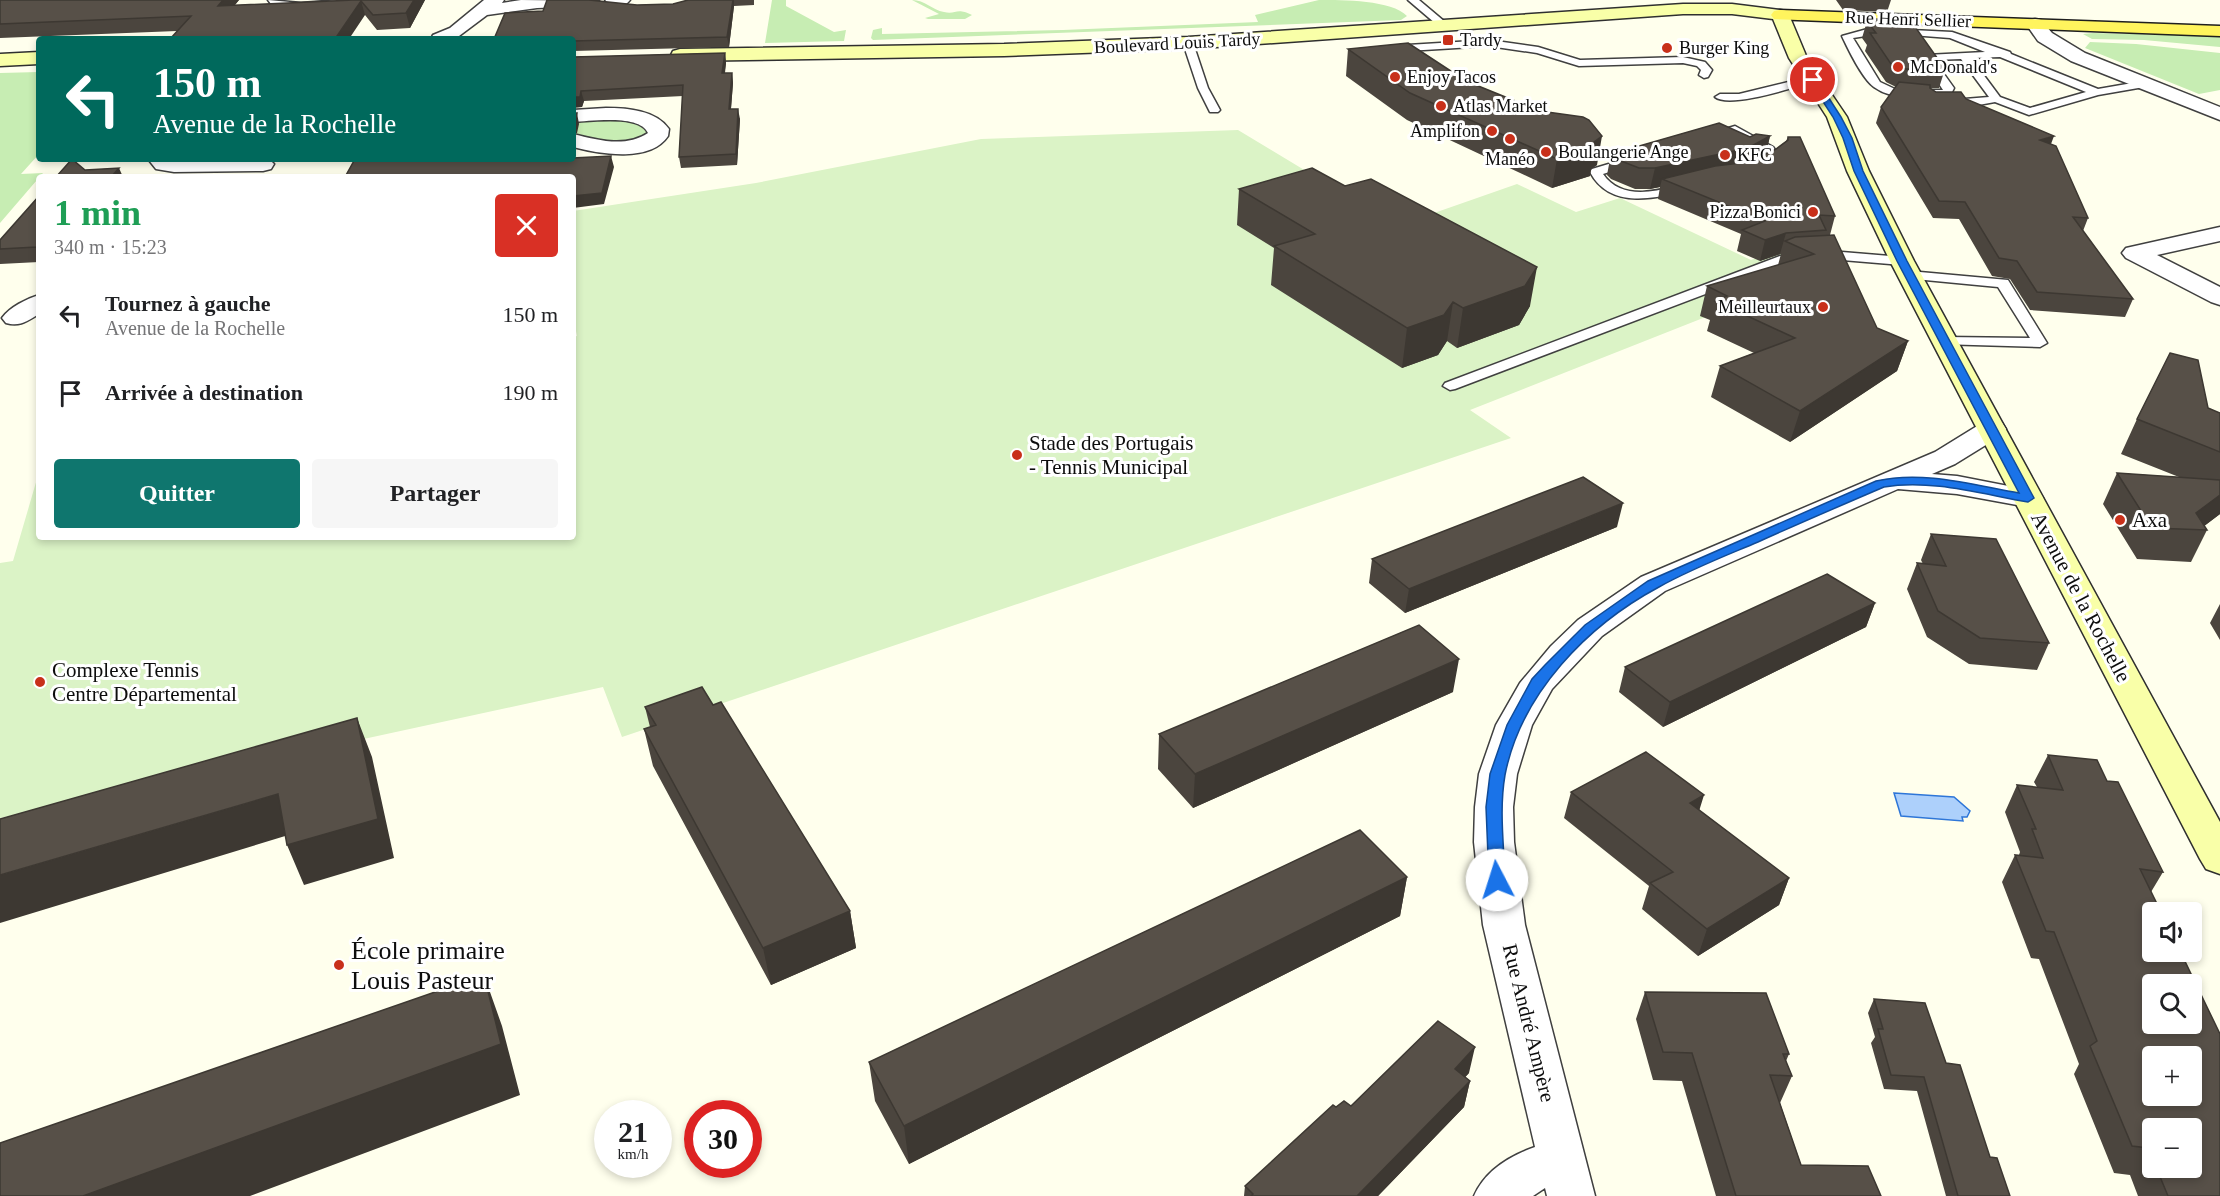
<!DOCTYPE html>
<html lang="fr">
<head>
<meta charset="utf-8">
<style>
	body { margin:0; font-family:Georgia,serif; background:#f6f6f6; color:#202124; height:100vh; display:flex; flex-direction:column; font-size:22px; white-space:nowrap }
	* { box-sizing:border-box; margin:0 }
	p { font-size:20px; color:#757577 }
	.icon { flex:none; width:33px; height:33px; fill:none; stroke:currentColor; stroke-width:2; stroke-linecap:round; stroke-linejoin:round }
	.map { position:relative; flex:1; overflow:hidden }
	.side { position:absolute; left:36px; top:174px; width:540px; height:366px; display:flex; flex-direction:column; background:#fff; border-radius:6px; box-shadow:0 3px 9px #0003 }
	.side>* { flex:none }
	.guide { position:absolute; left:36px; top:36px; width:540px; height:126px; border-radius:6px; box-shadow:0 3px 9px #0003; background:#00695c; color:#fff; overflow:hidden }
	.tools { position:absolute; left:2142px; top:902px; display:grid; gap:12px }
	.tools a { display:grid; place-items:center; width:60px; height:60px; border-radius:6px; background:#fff; box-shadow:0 3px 9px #0003; font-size:30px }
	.speed { position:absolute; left:594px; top:1100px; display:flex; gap:12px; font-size:30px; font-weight:700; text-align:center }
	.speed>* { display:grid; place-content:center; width:78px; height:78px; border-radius:50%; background:#fff; box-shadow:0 3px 9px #0003; line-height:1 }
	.speed small { font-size:15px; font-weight:400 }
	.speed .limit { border:9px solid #d22; background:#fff; color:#111 }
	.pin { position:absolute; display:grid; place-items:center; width:51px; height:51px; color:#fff; margin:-26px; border:3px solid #fff; border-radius:50%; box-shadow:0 2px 6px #0007 }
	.me { position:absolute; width:66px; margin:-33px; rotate:355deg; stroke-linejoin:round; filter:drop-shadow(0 0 4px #0008) }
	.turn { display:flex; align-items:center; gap:21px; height:126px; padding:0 18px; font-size:27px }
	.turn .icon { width:78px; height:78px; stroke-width:2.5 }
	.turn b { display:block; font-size:42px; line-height:51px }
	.round { display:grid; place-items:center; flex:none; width:63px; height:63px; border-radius:6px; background:#f6f6f6 }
	.overview { display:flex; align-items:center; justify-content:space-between; height:102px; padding:0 18px }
	h1 { font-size:36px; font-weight:700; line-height:45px; color:#1e9e55 }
	.primary-button { display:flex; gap:12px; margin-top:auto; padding:12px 18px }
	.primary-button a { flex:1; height:69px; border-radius:6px; background:#0f766e; color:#fff; font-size:24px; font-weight:700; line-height:69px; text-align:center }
	.primary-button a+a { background:#f6f6f6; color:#202124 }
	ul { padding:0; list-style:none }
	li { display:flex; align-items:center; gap:18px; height:78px; padding:0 18px }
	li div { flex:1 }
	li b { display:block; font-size:22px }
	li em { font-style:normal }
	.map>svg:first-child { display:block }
	.green { fill:#c7edb3 }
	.pitch { fill:#dbf3c6 }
	.water { fill:#add0fb; stroke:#2e76d8; stroke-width:1.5 }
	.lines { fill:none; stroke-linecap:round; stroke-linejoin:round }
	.lane-casing { stroke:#404040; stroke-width:3 }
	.street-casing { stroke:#404040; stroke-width:3 }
	.secondary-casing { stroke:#2f2f2f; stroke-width:3 }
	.primary-casing { stroke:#1e1e1e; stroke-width:3 }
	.lane { fill:#fff; fill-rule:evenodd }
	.street { fill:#fff; fill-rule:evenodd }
	.secondary { fill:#f9ffa8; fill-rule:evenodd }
	.primary { fill:#fff45d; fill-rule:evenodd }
	.wall { fill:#4b453e; fill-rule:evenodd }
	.shaded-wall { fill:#3d3832 }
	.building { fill:#575048; stroke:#3d3832; stroke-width:1.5; fill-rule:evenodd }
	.route { fill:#1a73e8; stroke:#114b97; stroke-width:1.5 }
	.poi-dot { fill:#c8301a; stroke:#fff; stroke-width:2 }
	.labels { text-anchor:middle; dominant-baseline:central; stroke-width:6; stroke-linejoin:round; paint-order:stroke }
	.far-street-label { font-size:18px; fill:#0d0d0d; stroke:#fff }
	.far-poi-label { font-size:18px; fill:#0d0d0d; stroke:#fff; text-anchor:start }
	.poi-label { font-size:21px; fill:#0d0d0d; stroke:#fff; text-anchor:start }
	.street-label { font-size:21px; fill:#0d0d0d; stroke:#fff }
	.near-poi-label { font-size:26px; fill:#0d0d0d; stroke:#fff; text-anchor:start }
</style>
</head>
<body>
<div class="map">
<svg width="2220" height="1196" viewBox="0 0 2220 1196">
	<rect width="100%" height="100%" fill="#ffffed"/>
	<path class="green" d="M772 0H786V6L834 32 846 30 844 41 765 43Z
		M912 0C925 0 932 10 944 12 956 15 956 7 972 15L965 19H928L925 18 939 14Z
		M1319 0C1343 0 1392 0 1407 16L1401 20 873 40 871 38 873 30 882 28V34L1063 30 1258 22 1255 15Z
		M2093 33 2220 36V47L2144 40 2092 39 2083 34Z
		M2090 42 2136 44 2220 53V90L2199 94 2085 48Z
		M39 72V154L21 174 43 173 0 223V73Z
		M575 120H630L650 130 648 135 621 145 573 136V121Z"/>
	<path class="pitch" d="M1238 130 1397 226 1517 184 1576 212 1620 198 1751 260 1781 249 1834 253 1736 305 1470 410 1511 438 622 737 603 687 0 818V563L13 561 39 472V537H573V337L577 336 573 316V211L756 183 981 139Z"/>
	<path class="water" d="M1894 793 1954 797 1970 811 1967 817H1962L1963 821 1901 816Z"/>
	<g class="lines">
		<g class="lane-casing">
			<path id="lane" d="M1408 0H1419L1451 27 1442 29Z
				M1871 28 1952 32 2010 52 2011 54 2098 89 2144 81 2149 84 2144 87 2098 95 2029 115 1995 102 1973 106 1948 105V101L1952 100 1989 97 1961 59 1934 60 1954 88 1951 94C1929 100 1893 101 1874 87 1863 79 1848 49 1842 36ZM1885 33 1950 38 1985 52 1926 55 1924 61 1943 90H1897L1880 82 1853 38ZM2000 57 2086 92 2030 108 2000 97 1971 58Z
				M1489 40 1538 47 1580 60 1683 57 1705 62 1712 70 1708 77 1704 78 1699 75 1701 70 1697 66 1683 63 1579 66 1537 53 1489 46 1391 52 1386 49 1391 46Z
				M1184 41 1193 43 1208 88 1220 110 1218 112H1210L1198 88 1183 43Z
				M1813 76 1817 77V81C1797 86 1730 109 1715 97L1720 94H1739Z
				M1735 126 1773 147 1781 158 1779 160C1766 169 1754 178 1737 181 1728 182 1719 182 1710 184 1673 193 1614 217 1590 172L1592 169ZM1734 133 1765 151 1768 157C1741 176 1733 171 1703 178 1673 186 1626 207 1603 174Z
				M1842 252 1902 257 1909 261 1902 265 1842 260 1787 263 1455 389 1450 390 1443 386 1445 383 1780 256Z
				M1909 271 2008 280 2047 343 2040 347 1939 344 1937 341 1939 338 1944 337 2030 338 1998 287 1904 278 1902 275 1904 272Z"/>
		</g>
		<g class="street-casing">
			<path id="street" d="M268 0 301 3 342 0C327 19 295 14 275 9Z
				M484 0H504L502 3 521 0 599 1 596 5 590 6 537 8 487 15 455 39H431L433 35 450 28Z
				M606 0H630C625 7 615 9 607 7L604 3Z
				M2035 19 2041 20 2052 33 2085 53 2220 107V120L2071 61 2038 41 2026 24 2029 20Z
				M606 108C627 108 656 110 669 129L668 136C650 163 600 154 573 147V134C598 140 625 148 648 133 640 114 591 121 573 122V110Z
				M148 159H269L274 164 271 169 263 171 174 172 156 169Z
				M2220 227V241L2157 255 2220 287V305L2211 302 2126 258 2122 253 2126 248Z
				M39 295V314C27 321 20 327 6 323L2 318C10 307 26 299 39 295Z
				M1992 420 2002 423 2006 429 2002 435 1955 464 1932 474 1957 476 2039 492 2043 498 2039 504 2028 507 1957 494 1898 489 1665 591 1602 636 1552 689 1532 725 1517 774 1513 807 1514 842 1525 925 1595 1196H1547L1545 1188 1533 1196H1474C1485 1171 1509 1156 1535 1147L1483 925 1474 842 1475 807 1479 774 1496 725 1520 683 1551 646 1578 620 1641 577 1935 452 1982 423Z"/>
		</g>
		<g class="secondary-casing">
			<path id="secondary" d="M1683 4H1732L1780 10 1786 11 1789 15 1807 58 1847 117 1869 171 1914 261 2220 822V874L2206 869 2200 859 1890 261 1847 171 1827 117 1789 58 1773 19 1732 14H1683L1188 49 1004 56 680 61 673 59 671 55 673 51 680 49 1004 44 1188 37Z
				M39 52V64L0 66V54Z"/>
		</g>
		<g class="primary-casing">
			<path id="primary" d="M1780 10 2220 26V36L1774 19 1771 15 1774 11Z"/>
		</g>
		<use href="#lane" class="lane"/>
		<use href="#street" class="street"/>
		<use href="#secondary" class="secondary"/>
		<use href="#primary" class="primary"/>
	</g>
	<path class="wall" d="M0 0H239L235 5 425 0 410 28 377 30 365 15 177 31 0 38Z
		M688 0H754V5L734 6 729 47 573 51V39L637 5 673 4Z
		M1836 0H1891L1887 12 1843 10Z
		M1867 21 1945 69 1939 88H1930L1936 92 1966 99 2051 144 2088 218 2083 231 2133 299 2125 317 2030 310 2010 279 1992 276 1959 219 1933 218 1876 123 1881 107 1896 87 1886 82 1865 51 1867 45 1862 38Z
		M1348 49 1466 81 1597 165 1591 169 1590 176 1552 188 1407 120 1346 76Z
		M725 53 726 63 725 73H732L733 83 731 109 740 119 737 165 681 168 679 157 683 96 584 101 582 107 573 57Z
		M1770 136 1766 154 1776 149 1786 141 1788 137 1835 216 1830 235 1877 328 1908 341 1897 371 1790 442 1711 397 1720 366 1754 353 1707 331 1710 320 1700 316 1707 286 1778 265 1781 254 1760 261 1737 251 1741 234 1658 199 1660 187 1650 189H1635L1611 179 1607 175 1611 154 1750 137Z
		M1239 189 1530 306 1519 325 1457 348 1447 341 1438 355 1402 368 1271 285 1274 248 1237 225Z
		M39 196V262L0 264V240Z
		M2208 408 2220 413V514L2204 526 2207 530 2191 562 2137 559 2103 504 2117 473 2179 477 2121 454 2137 419Z
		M1617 527 1405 613 1369 583 1372 559Z
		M1931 534 2049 643 2037 670 1969 664 1927 637 1907 589 1917 563 1923 564 1921 560Z
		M1875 603 1866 627 1663 727 1619 692 1625 667Z
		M2220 604V640L2210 623Z
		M1453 692 1193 808 1158 769 1159 734Z
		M713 705 850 911 856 948 771 985 653 766 644 729 650 727 645 707Z
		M2048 755 2107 781 2163 872 2151 892 2220 1196H2138L2130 1175 2114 1173 2074 1074 2079 1064 2039 959 2031 958 2002 882 2015 855H2019L2020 852 2005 812 2017 785 2037 787 2034 782ZM2152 1128 2192 1167H2152Z
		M1571 792 1699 810 1789 878 1779 905 1698 956 1642 909 1649 886 1564 818Z
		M1407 877 1400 916 909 1164 875 1101 869 1062Z
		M1645 992 1789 1054 1786 1061 1792 1076 1780 1103 1801 1165 1881 1196H1716L1682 1081 1653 1080 1636 1019Z
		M1874 999 1946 1063 1990 1157 2010 1196H1946L1917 1091 1884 1089 1871 1043 1875 1037 1868 1013Z
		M1469 1073 1465 1077 1470 1081 1464 1107 1378 1196H1244L1245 1186 1336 1107 1351 1106Z"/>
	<path class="shaded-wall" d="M223 0H239L222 20 218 6Z
		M414 0H425L410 28 406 13Z
		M733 0H734V6L729 47 727 37Z
		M361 1 365 15 349 39H335Z
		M725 53 726 63 723 83 722 73Z
		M732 73 733 83 730 120 729 109Z
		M581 91 584 101 582 107 573 108V97Z
		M738 109 740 119 737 165 736 154Z
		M577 113 579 124 577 133 573 134V122Z
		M1602 136 1597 165 1591 169 1590 176 1552 188 1557 159 1594 142Z
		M1770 136 1765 156 1743 168 1662 179 1660 187 1650 189 1655 168Z
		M2054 136 2048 152 2040 140Z
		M611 156 614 167 604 204 573 208V196Z
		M119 168 123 177H111Z
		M1786 233 1780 254 1760 261 1765 240Z
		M1537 267 1530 306 1519 325 1457 348 1463 308Z
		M1453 302 1447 341 1438 355 1402 368 1407 328Z
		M1908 341 1897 371 1790 442 1800 411Z
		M2220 495V514L2199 530 2196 513Z
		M1623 503 1617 527 1405 613 1409 589Z
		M1875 603 1866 627 1663 727 1670 702Z
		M1459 659 1453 692 1193 808 1195 774Z
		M357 718 372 757 394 858 304 885 287 845Z
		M278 794 295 833 0 923V875Z
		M1704 795 1696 821 1690 803Z
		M1407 877 1400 916 909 1164 904 1126Z
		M1789 878 1779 905 1698 956 1707 929Z
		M850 911 856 948 771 985 763 948Z
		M484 975 502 1026 520 1095 250 1196H83Z
		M1475 1047 1469 1073 1449 1095 1455 1069Z
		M1470 1081 1464 1107 1378 1196H1357Z"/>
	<path class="building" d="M0 0H223L218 6 354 0H414L406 13 373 15 361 1 335 39H170L191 16 0 24Z
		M547 0H589L637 5 673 4 688 0H733L727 37 573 41V39H494L505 13 543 11Z
		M1876 19 1911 21 1945 69H1903L1891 64 1870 33H1876L1867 21Z
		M1408 43 1466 81 1540 111 1583 117 1589 120 1602 136 1594 142 1596 147 1557 159 1410 93 1348 49Z
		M725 53 722 73H732L729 109H738L736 154 679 157 683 85 581 91 580 97H573V57Z
		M1899 82 1930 85V88L1936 92H1961L1966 99 2054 136 2040 140 2056 146 2088 218 2073 217 2133 299 2037 292 2017 261 1999 258 1965 202 1939 201 1881 107Z
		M573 113H577L575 122H573Z
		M1719 123 1750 137 1756 134 1770 136 1748 148 1655 168H1639L1616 159 1611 154Z
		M1788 137H1800L1835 216 1819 215 1826 230 1786 233 1765 240 1742 230 1765 221 1662 179 1715 166 1749 162 1776 149 1788 140Z
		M611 156 602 193 573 196V177H345L355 159H573V158Z
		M72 159 85 170 119 168 111 177H56Z
		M1312 168 1345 186 1371 179 1537 267 1525 286 1463 308 1453 302 1444 315 1407 328 1274 246 1315 234 1239 189Z
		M39 196V245L37 247 0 249V240Z
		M1834 235 1877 328 1908 341 1800 411 1720 366 1795 338 1715 301 1727 296 1707 286 1814 254 1785 241 1795 237Z
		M2170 353 2198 360 2208 408 2220 413V452L2137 419Z
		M2117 473 2220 480V495L2196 513 2207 530 2152 528Z
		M1583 477 1623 503 1409 589 1372 559Z
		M1931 534 1996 539 2049 643 1980 638 1938 611 1917 563 1946 566Z
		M1827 574 1875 603 1670 702 1625 667Z
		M1419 625 1459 659 1195 774 1159 734Z
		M702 687 713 705 721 702 850 911 763 948 644 729 656 725 645 707Z
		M357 718 378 819 287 845 278 794 0 875V819Z
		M1646 752 1704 795 1690 803 1789 878 1707 929 1650 883 1673 872 1571 792Z
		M2048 755 2097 760 2107 781 2118 782 2163 872 2140 869 2161 912H2152V951H2180L2220 1034V1196H2168L2156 1167H2192V1128H2152V1159L2148 1148 2132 1146 2090 1046 2097 1041 2054 932 2046 931 2015 855 2043 858 2032 829H2036L2017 785 2063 790ZM2152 984H2192V1023H2152ZM2152 1056H2192V1095H2152Z
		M1360 830 1407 877 904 1126 869 1062Z
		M484 975 501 1044 83 1196H0V1143Z
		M1645 992 1766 993 1789 1054H1783L1792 1076 1770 1075 1801 1165 1868 1166 1881 1196H1736L1692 1053 1663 1052Z
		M1874 999 1925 1003 1946 1063 1960 1065 1990 1157 1997 1158 2010 1196H1958L1924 1077 1891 1075 1878 1029H1883Z
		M1438 1021 1475 1047 1455 1069 1470 1081 1357 1196H1251L1253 1194 1245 1186 1333 1105 1336 1107 1344 1101 1351 1106Z"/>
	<path class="route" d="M1813 77 1816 78 1841 117 1852 138 1863 171 1907 261 2034 498 2028 502C1981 494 1931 479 1884 487 1842 505 1800 523 1758 542 1725 556 1691 569 1659 587 1588 625 1521 693 1505 775 1499 810 1504 845 1505 880L1503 884 1497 886 1491 884 1489 880 1486 807 1490 774 1507 725 1532 679 1545 665 1585 625 1648 581 1876 481C1923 470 1973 485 2019 493L1897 261 1854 171 1843 138 1833 117 1809 80Z"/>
	<g class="poi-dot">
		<rect x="1442" y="34" width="12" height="12" rx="3"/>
		<circle cx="1667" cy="48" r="6"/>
		<circle cx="1898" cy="67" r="6"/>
		<circle cx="1395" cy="77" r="6"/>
		<circle cx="1441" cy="106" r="6"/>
		<circle cx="1492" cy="131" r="6"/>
		<circle cx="1510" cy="139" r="6"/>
		<circle cx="1546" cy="152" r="6"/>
		<circle cx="1725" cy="155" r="6"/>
		<circle cx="1813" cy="212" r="6"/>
		<circle cx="1823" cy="307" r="6"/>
		<circle cx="1017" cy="455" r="6"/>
		<circle cx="2120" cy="520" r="6"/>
		<circle cx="40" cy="682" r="6"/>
		<circle cx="339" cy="965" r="6"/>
	</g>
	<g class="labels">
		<g class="far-street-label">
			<text transform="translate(1908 19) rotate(2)">Rue Henri Sellier</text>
			<text transform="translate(1177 43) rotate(-3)">Boulevard Louis Tardy</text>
		</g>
		<g class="far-poi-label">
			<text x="1460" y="40">Tardy</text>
			<text x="1679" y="48">Burger King</text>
			<text x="1910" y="67">McDonald's</text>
			<text x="1407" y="77">Enjoy Tacos</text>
			<text x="1453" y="106">Atlas Market</text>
			<text x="1480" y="131" text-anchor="end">Amplifon</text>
			<text x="1558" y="152">Boulangerie Ange</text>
			<text x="1737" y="155">KFC</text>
			<text x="1510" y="159" text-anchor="middle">Manéo</text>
			<text x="1801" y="212" text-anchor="end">Pizza Bonici</text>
			<text x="1811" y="307" text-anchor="end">Meilleurtaux</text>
		</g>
		<g class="poi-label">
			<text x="1029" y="443">Stade des Portugais<tspan x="1029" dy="24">- Tennis Municipal</tspan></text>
			<text x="2132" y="520">Axa</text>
			<text x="52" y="670">Complexe Tennis<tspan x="52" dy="24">Centre Départemental</tspan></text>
		</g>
		<g class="street-label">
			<text transform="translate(2081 597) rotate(62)">Avenue de la Rochelle</text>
			<text transform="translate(1529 1023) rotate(76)">Rue André Ampère</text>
		</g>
		<g class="near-poi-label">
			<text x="351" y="950">École primaire<tspan x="351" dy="30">Louis Pasteur</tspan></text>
		</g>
	</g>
</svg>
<div class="tools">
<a><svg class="icon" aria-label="sound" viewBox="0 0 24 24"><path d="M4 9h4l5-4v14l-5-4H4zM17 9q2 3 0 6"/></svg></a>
<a><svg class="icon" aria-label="search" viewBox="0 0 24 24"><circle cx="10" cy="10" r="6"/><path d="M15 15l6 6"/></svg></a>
<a>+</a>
<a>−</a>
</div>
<div class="speed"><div>21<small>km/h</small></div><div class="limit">30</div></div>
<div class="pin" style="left:1813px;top:80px;background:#d93025"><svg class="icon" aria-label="arrive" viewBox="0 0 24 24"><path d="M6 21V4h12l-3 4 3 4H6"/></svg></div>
<svg class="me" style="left:1497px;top:880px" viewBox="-20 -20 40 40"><circle r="19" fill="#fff"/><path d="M0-13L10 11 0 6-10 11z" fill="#1a73e8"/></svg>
<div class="guide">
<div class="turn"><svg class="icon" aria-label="left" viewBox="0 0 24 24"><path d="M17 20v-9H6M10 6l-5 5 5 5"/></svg><div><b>150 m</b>Avenue de la Rochelle</div></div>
</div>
<section class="side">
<div class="overview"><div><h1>1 min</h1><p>340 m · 15:23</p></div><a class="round" style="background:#d93025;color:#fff"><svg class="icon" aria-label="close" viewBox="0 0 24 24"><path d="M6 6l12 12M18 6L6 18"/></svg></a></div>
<ul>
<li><svg class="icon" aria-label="left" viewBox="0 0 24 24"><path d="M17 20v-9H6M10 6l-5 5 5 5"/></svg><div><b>Tournez à gauche</b><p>Avenue de la Rochelle</p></div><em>150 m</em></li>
<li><svg class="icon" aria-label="arrive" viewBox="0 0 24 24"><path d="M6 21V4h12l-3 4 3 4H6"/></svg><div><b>Arrivée à destination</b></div><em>190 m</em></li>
</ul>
<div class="primary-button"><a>Quitter</a><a>Partager</a></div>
</section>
</div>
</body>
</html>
